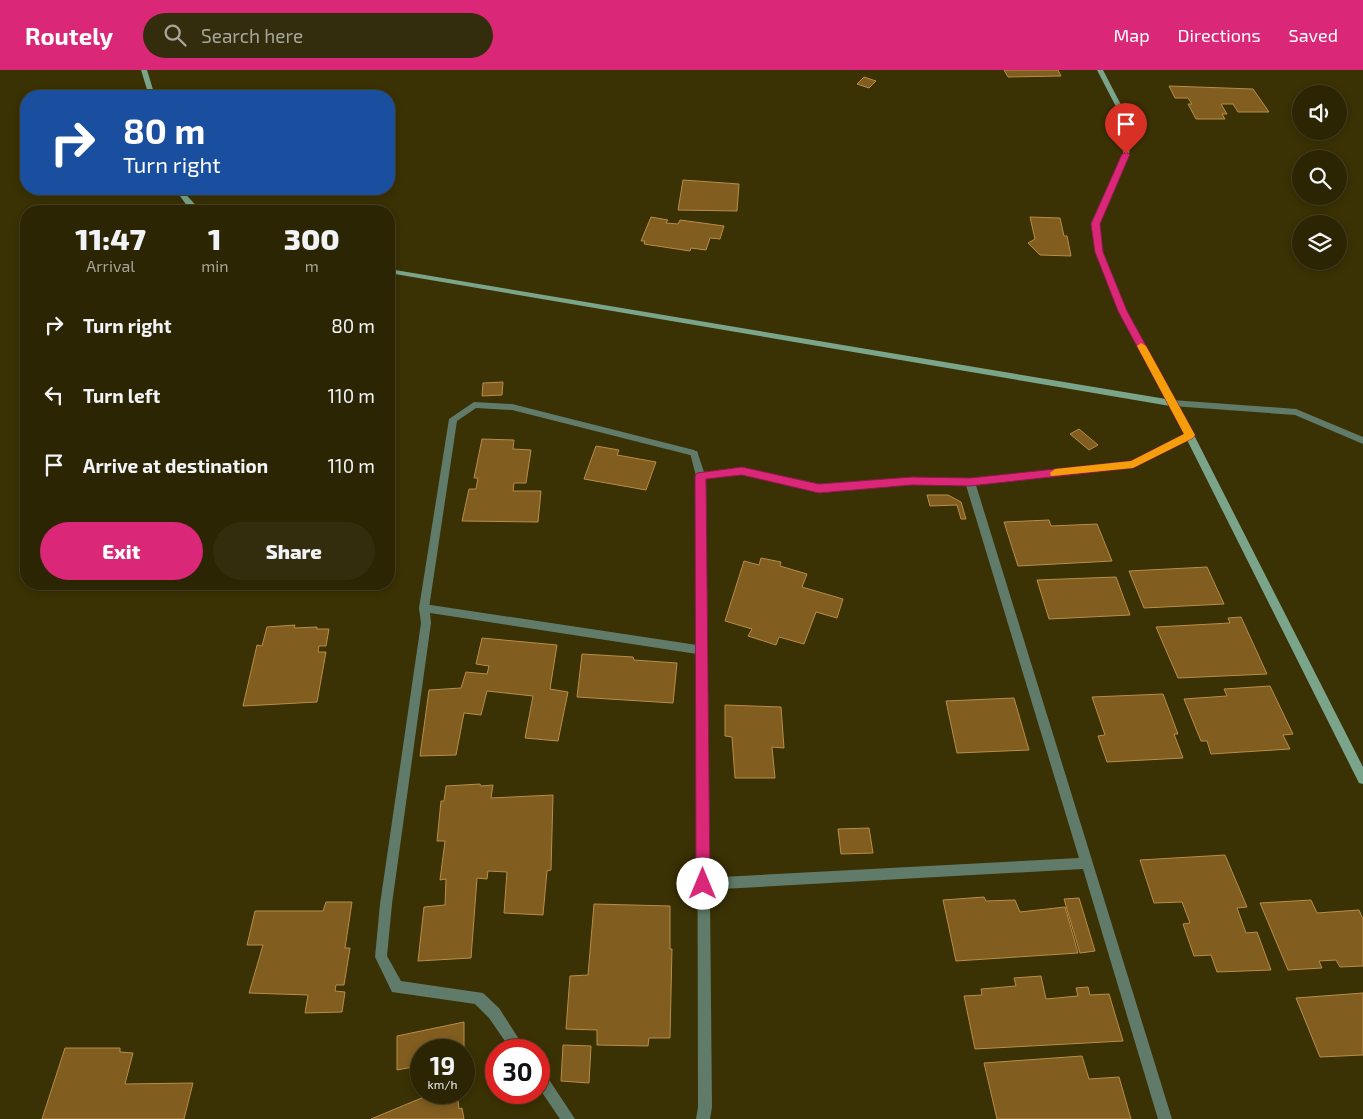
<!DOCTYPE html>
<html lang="en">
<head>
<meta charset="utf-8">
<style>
	body { margin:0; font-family:"Exo 2",sans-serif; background:#342d0d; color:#f1f3f6; height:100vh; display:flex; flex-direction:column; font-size:19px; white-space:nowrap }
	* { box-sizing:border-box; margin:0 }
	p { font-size:16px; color:#a6a59a }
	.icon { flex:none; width:28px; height:28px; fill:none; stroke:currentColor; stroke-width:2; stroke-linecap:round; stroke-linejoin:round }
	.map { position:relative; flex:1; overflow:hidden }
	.panel { position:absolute; left:20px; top:135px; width:375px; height:385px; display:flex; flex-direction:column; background:#2c2503; border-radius:20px; box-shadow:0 2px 8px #0003,0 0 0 1px #484225 }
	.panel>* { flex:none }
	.guide { position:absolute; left:20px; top:20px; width:375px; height:105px; border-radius:20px; box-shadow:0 2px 8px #0003,0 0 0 1px #484225; background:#1a4fa0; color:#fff; overflow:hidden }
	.controls { position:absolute; left:1292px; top:15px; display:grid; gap:10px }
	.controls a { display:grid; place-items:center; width:55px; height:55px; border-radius:50%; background:#2c2503; box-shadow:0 2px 8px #0003,0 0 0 1px #484225; font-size:25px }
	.speed { position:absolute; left:410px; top:969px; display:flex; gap:10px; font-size:25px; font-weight:700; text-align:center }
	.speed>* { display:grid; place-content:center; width:65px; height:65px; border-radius:50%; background:#2c2503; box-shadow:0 2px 8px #0003,0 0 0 1px #484225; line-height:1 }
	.speed small { font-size:12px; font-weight:400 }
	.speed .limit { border:8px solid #d22; background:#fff; color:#111 }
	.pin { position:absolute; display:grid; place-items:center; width:42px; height:42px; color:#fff; margin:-51px -21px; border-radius:50% 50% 50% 0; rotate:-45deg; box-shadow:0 0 5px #0007 }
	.pin .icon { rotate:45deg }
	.me { position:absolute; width:55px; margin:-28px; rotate:0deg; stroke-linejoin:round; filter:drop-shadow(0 0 4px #0008) }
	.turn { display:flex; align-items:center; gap:18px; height:105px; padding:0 20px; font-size:22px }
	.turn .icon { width:65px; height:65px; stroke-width:2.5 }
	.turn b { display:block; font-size:35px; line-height:42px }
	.eta { display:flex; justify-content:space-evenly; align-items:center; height:85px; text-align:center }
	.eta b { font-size:30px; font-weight:800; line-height:35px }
	.action { display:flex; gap:10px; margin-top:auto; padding:10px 20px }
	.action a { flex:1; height:58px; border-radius:30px; background:#db2777; color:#fff; font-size:20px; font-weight:800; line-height:58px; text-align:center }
	.action a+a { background:#342d0d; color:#f1f3f6 }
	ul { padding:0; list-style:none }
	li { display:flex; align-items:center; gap:15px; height:70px; padding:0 20px }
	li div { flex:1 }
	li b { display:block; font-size:19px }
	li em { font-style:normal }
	header { display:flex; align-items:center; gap:30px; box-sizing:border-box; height:70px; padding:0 25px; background:#db2777; color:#fff }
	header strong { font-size:24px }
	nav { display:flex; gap:28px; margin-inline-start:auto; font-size:18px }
	.search { width:350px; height:45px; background:#342d0d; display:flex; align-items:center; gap:12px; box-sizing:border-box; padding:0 18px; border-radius:28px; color:#a6a59a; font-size:19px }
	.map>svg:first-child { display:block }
	.building { fill:#815d1f; stroke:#b98d48 }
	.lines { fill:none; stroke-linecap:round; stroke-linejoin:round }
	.lane { fill:#607b6a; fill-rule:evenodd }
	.street { fill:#607b6a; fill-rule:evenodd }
	.secondary { fill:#7aa58a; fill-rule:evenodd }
	.route { fill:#db2777; stroke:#8e194d }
	.slow { fill:#f59e0b }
</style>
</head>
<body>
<header>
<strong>Routely</strong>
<div class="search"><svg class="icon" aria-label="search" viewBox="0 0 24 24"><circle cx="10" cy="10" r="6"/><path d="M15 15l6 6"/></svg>Search here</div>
<nav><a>Map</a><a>Directions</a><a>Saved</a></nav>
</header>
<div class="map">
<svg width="1363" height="1049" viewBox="0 0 1363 1049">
	<rect width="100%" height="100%" fill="#3a3104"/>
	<path class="building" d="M1004 0H1058L1061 6 1008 7Z
		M864 7 876 11 869 18 857 14Z
		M1169 16 1253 19 1269 42H1238L1233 34H1221L1227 44H1222L1225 49H1196L1188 34H1192L1188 28H1175Z
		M683 110 739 114 737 141 678 140Z
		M651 147 668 150 666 153 678 154 680 150 724 156 720 169 710 168 706 180 691 178 690 181 644 174 645 171H641Z
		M1030 147 1060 148 1064 166H1067L1071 186 1040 185 1028 173 1035 169Z
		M503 312 502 325 482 326 483 313Z
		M1079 359 1098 375 1089 380 1070 364Z
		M482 369 514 370 513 379 531 380 526 413H514L513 421H541L538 452 462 451 469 419H476L478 408H474Z
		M596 376 619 380 617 385 656 392 646 420 584 409Z
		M927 425H948L961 432 966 449H961L957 435 930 436Z
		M1049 450 1051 456 1097 454 1112 491 1018 496 1004 452Z
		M761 488 781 492 780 496 807 504 802 517 843 529 837 548 816 542 804 574 779 567 776 575 748 566 752 559 725 551 744 491 759 495Z
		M1207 497 1224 534 1144 538 1129 501Z
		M1116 507 1130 545 1049 549 1037 510Z
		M1241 547 1267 604 1178 608 1156 557 1230 553 1228 548Z
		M295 555 294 558 317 557V559H329L326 576H319L318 582H326L317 632 243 636 257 575 262 576 267 557Z
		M482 568 557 575 550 619 568 622 558 671 525 668 533 626 487 621 481 645 464 643 456 685 420 686 429 620 461 618 466 602 487 604 489 596 476 594Z
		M582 584 633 587 634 590 677 593 673 633 577 627Z
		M1270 616 1293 664 1283 665 1290 679 1211 684 1207 671H1201L1184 629 1227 626 1224 619Z
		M1163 624 1178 664H1174L1183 688 1107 692 1098 666 1105 665 1092 627Z
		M1014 628 1029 680 957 683 946 631Z
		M725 635 781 637 784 678 772 677 775 708H735L732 667 725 666Z
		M480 714 481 716 493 715 491 728 553 725 551 800 547 801 543 845 504 843 507 802 488 801 487 809 477 808 471 888 418 891 424 837 445 835 446 809 440 810 445 771H437L441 731H444L446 716Z
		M869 758 873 783 841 784 838 759Z
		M1225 785 1247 837 1237 838 1246 863 1257 862 1271 900 1217 902 1211 885 1194 886 1183 854 1190 853 1182 832 1154 833 1140 790Z
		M984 827 986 831 1015 830 1020 842 1065 837 1078 883 956 891 943 830Z
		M1079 828 1095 881 1080 883 1064 829Z
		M1311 830 1317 843 1359 840 1363 849V896L1340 897 1336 890 1319 891 1322 898 1288 900 1260 833Z
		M326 832H352L345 878H350L344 915H336L335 921 345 922 342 942 305 943 308 925 249 923 263 875H247L255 841H323Z
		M594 834 670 836V879H672L670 968H649L648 976 597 975V960L566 959 570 906 588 905Z
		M1041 906 1046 929 1078 926 1076 918 1088 917 1090 925 1109 924 1123 971 975 979 964 926 982 925 981 919 1016 916 1014 908Z
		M1363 923V985L1320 987 1296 928Z
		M464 952V977L466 979 468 1017 464 1019V980H421V1013L418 996 397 1000V966Z
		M563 975 591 976 589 1013 561 1011Z
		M65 978H120V982L133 983 125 1014 193 1013 184 1049H42Z
		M1082 986 1089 1009 1119 1007 1131 1049H997L984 993Z
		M423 1022H457L459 1039 462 1038 464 1049H371L424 1027Z"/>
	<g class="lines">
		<path class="lane" d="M474 332 512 334 694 380 698 383 694 386 512 340 476 338 457 351 429 538 428 541H420L419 538 449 349Z
			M970 409 975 412 1172 1049H1158L1083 799 703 820 699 818 697 814 699 810 703 808 1079 788 965 412Z"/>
		<path class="street" d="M1172 330 1296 339 1363 367V374L1295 345 1172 336 1168 333Z
			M1190 362 1193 363 1194 365 1193 367 1133 397 970 415 912 414 819 423 742 404 706 409 712 1037 710 1049H696L698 1037 697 584 430 543 431 553 392 834 387 886 401 911 483 923 499 938 526 980H511L489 948 475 934 392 922 375 887 380 834 421 553 419 538 420 535 424 534 697 575 696 406 690 383 691 381H697L704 402 742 398 819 415 912 408 970 409 1131 391Z
			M539 1000 544 1002 575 1049H560L539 1018Z"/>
		<path class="secondary" d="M141 0H147L155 26H149Z
			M1097 0H1103L1132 56 1129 84 1099 153 1103 182 1127 241 1194 365 1363 697V714L1359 713 1170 336 389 203V199L1166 329 1119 241 1095 182 1091 153 1123 84 1126 56Z
			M175 119H181L201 141H193L190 140Z"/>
	</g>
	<path class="route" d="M1126 82 1130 84 1100 154 1103 182 1127 241 1195 365 1193 368 1133 398 970 416 912 415 819 423 742 405 706 409 710 814 707 819 703 821 698 819 696 814 695 406 697 403 742 397 819 414 912 407 970 408 1131 391 1184 364 1118 241 1095 182 1091 154 1122 84Z"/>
	<path class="slow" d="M1141 273 1146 276 1195 365 1193 368 1133 398 1051 406 1050 403 1055 399 1131 391 1184 364 1137 276Z"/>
</svg>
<div class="controls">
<a><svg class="icon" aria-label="sound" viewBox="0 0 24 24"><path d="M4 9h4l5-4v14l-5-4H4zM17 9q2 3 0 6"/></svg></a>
<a><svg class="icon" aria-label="search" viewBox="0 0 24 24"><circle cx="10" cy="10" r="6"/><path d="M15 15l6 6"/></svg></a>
<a><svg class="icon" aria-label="layers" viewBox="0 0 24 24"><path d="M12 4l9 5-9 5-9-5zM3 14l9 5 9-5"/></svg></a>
</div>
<div class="speed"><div>19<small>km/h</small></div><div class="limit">30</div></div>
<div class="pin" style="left:1126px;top:84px;background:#d93025"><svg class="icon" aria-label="arrive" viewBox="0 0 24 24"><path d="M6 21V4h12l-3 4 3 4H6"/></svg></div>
<svg class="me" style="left:703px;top:814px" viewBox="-20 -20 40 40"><circle r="19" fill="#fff"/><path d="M0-13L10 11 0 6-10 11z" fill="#db2777"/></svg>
<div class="guide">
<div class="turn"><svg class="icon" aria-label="right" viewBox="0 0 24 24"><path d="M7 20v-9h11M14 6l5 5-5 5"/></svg><div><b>80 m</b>Turn right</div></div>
</div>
<section class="panel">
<div class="eta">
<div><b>11:47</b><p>Arrival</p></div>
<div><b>1</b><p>min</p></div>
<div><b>300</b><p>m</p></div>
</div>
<ul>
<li><svg class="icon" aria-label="right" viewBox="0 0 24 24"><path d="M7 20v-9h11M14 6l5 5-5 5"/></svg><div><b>Turn right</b></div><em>80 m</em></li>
<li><svg class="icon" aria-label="left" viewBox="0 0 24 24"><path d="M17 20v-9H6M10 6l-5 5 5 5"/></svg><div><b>Turn left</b></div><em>110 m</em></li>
<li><svg class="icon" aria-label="arrive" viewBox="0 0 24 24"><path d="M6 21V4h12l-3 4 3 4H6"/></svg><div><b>Arrive at destination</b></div><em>110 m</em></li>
</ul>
<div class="action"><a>Exit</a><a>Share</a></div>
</section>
</div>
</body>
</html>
